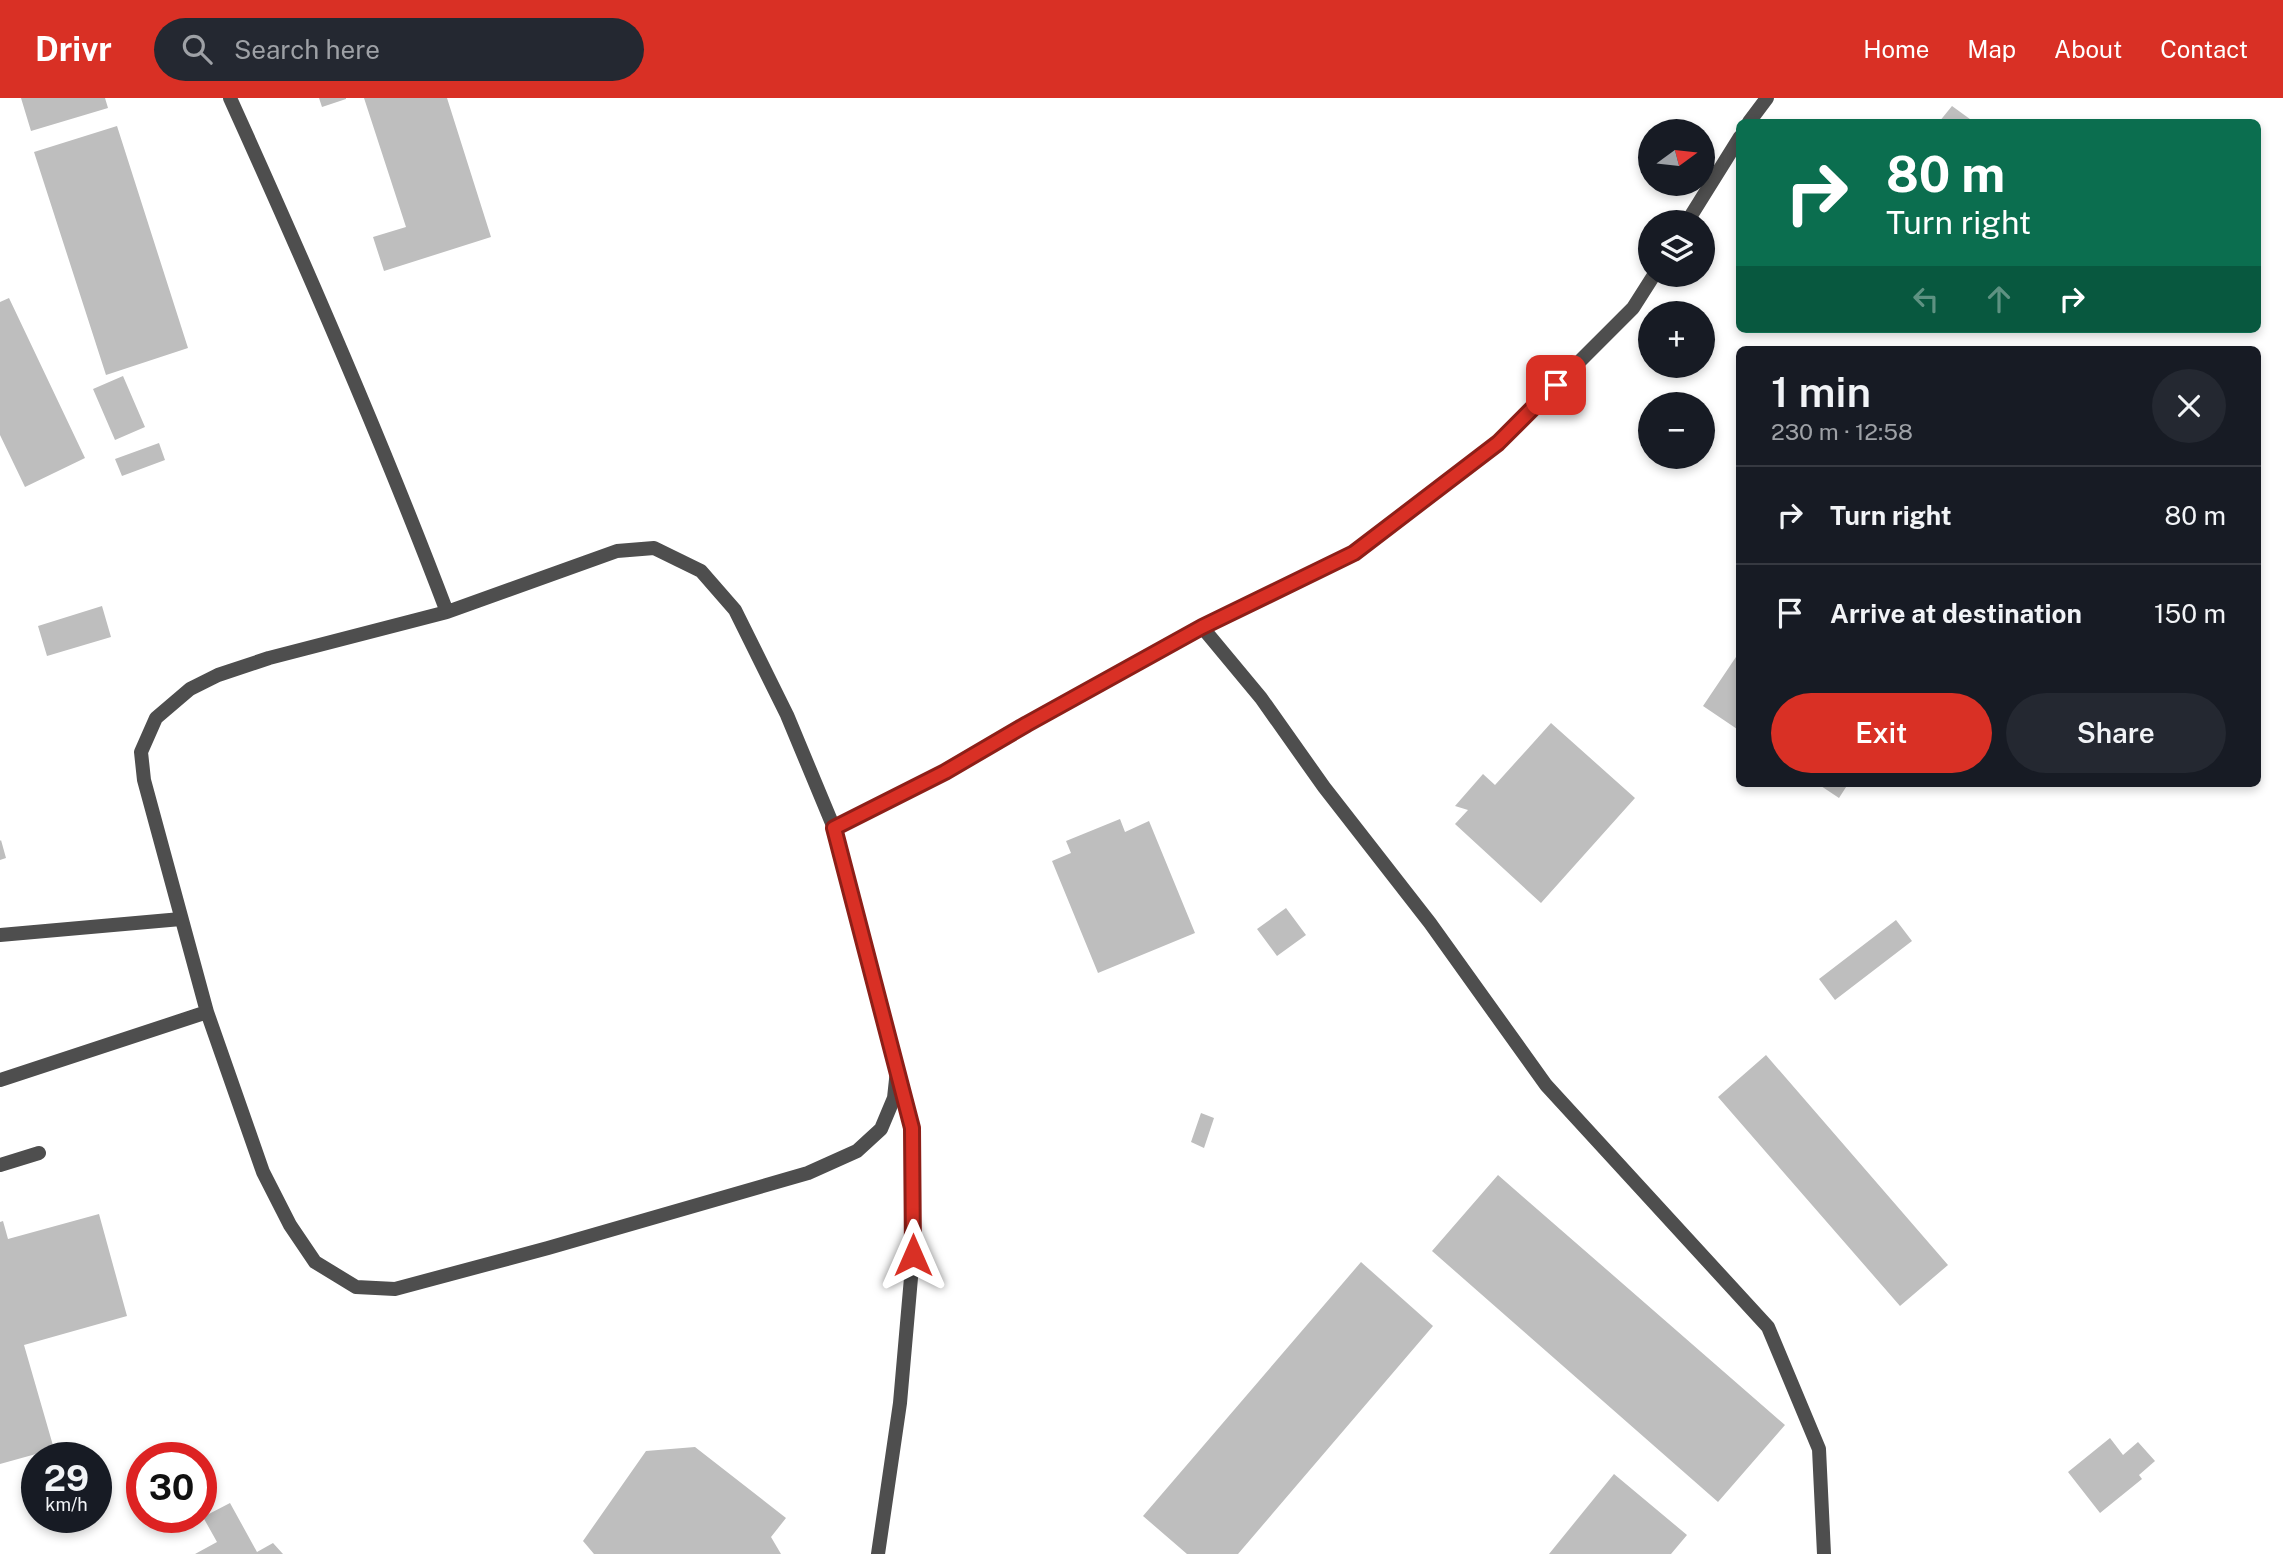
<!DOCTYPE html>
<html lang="en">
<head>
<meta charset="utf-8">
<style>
	body { margin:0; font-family:"Public Sans",sans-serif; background:#242831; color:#f1f3f6; height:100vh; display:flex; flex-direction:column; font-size:26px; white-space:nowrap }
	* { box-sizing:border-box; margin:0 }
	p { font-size:23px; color:#9ea1a6 }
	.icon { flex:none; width:38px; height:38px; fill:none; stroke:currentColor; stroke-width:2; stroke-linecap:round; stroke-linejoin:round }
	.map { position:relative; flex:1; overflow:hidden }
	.drawer { position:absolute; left:1736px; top:248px; width:525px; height:441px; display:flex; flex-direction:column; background:#171b24; border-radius:10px; box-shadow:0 4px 10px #0003 }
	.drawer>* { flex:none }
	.guide { position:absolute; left:1736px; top:21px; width:525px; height:214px; border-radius:10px; box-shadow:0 4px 10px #0003; background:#0b6e4f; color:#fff; overflow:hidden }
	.needle { width:46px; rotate:75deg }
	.controls { position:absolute; left:1638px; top:21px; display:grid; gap:14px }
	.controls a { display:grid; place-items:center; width:77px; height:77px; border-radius:50%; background:#171b24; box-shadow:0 4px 10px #0003; font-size:35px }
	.speed { position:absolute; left:21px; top:1344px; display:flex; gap:14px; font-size:35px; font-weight:700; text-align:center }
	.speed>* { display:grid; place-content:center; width:91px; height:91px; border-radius:50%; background:#171b24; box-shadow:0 4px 10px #0003; line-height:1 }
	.speed small { font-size:18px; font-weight:400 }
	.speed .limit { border:10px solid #d22; background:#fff; color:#111 }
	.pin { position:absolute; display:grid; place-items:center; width:60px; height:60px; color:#fff; margin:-30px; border-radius:14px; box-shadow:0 4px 10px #0006 }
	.me { position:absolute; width:77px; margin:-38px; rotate:0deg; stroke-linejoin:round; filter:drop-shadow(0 0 5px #0008) }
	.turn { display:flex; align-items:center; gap:24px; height:147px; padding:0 35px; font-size:32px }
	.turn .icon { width:91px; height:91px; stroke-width:2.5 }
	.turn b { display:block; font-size:49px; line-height:60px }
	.lanes { display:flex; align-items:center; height:66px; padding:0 35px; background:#0003; justify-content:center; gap:35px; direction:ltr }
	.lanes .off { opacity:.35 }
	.round { display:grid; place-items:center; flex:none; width:74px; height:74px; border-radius:37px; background:#242831 }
	.overview { display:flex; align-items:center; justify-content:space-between; height:119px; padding:0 35px }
	h1 { font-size:42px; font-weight:600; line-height:52px }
	.action { display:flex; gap:14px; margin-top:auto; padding:14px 35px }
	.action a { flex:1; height:80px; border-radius:42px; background:#d93025; color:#fff; font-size:28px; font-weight:600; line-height:80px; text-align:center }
	.action a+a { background:#242831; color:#f1f3f6 }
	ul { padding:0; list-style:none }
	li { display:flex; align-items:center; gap:21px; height:98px; padding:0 35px; border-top:2px solid #363941 }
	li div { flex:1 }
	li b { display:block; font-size:26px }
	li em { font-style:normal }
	header { display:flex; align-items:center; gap:42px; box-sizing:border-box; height:98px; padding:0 35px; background:#d93025; color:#fff }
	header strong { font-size:33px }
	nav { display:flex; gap:38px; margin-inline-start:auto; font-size:24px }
	.search { width:490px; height:63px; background:#242831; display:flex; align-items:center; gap:18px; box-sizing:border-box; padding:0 24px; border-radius:38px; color:#9ea1a6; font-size:26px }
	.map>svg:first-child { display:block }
	.building { fill:#bebebe }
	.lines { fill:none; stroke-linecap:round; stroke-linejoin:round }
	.lane { stroke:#4e4e4e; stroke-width:14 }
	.street { stroke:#4e4e4e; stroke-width:14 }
	.route-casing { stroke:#8d1f18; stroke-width:18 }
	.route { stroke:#d93025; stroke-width:12 }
</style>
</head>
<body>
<header>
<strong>Drivr</strong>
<div class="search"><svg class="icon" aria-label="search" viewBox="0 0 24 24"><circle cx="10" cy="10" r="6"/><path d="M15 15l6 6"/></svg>Search here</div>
<nav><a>Home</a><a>Map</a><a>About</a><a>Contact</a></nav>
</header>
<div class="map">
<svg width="2283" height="1456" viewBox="0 0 2283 1456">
	<rect width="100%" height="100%" fill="#fff"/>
	<path class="building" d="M21 0H105L108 10 31 33Z
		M319 0H346V1L322 9Z
		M364 0H447L491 139 384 173 373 139 406 129Z
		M1952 8 1974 24H1939Z
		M117 28 188 250 106 277 34 54Z
		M9 200 85 360 25 389 0 337V204Z
		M123 278 145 329 115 342 93 291Z
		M159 345 165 362 122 378 115 361Z
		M102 508 111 539 47 558 38 528Z
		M1740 553V633L1703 608Z
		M1551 625 1635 700 1541 805 1455 726 1468 712 1455 708 1483 676 1495 687Z
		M1818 686H1848L1839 700Z
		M1120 721 1125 734 1149 723 1195 835 1098 875 1052 763 1071 755 1066 743Z
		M1 742 6 760 0 762V743Z
		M1286 810 1306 837 1277 858 1257 831Z
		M1896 822 1912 843 1835 902 1819 881Z
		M1766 957 1948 1167 1900 1208 1718 999Z
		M1201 1015 1214 1020 1204 1050 1191 1044Z
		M1498 1077 1785 1327 1718 1404 1432 1153Z
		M99 1116 127 1218 24 1247 54 1351 0 1366V1124L3 1123 8 1141Z
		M1361 1164 1433 1228 1238 1456H1187L1143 1418Z
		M2110 1340 2123 1357 2138 1344 2155 1363 2139 1377 2142 1381 2100 1415 2068 1374Z
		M695 1349 786 1420 771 1439 781 1456H594L583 1443 646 1353Z
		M1614 1376 1687 1437 1671 1456H1549Z
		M230 1405 257 1454 273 1445 283 1456H195L217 1444 203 1419Z"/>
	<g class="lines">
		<path class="lane" d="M0 837 181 821
			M0 1067 39 1055"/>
		<path class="street" d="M230 0C307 170 381 340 447 514
			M1749 24 1767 0
			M1687 124 1740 39
			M654 450 701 473 735 512 787 617 834 730 897 972 894 1000 881 1031 857 1053 808 1075 548 1150 395 1191 356 1189 315 1164 290 1127 263 1074 207 914 144 682 141 654 156 620 190 591 218 577 269 560 447 514 617 453Z
			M1202 529 1261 600 1324 689 1430 825 1546 987 1768 1229 1819 1351 1824 1456
			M834 730 945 674 1027 626 1202 529 1354 455 1498 345 1633 210 1654 177
			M0 982 207 914
			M878 1456 900 1305 913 1157 912 1030 900 983"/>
	</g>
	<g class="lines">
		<g class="route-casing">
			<path id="route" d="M913 1157 912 1030 834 730 945 674 1027 626 1202 529 1354 455 1498 345 1556 287"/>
		</g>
		<use href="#route" class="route"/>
	</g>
</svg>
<div class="controls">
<a><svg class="needle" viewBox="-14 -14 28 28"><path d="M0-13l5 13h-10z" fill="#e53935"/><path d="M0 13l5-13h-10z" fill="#9ea1a6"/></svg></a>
<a><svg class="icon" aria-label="layers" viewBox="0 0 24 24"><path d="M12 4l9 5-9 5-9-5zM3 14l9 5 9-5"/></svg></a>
<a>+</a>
<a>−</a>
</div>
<div class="speed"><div>29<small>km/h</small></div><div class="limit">30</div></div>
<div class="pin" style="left:1556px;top:287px;background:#d93025"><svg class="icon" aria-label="arrive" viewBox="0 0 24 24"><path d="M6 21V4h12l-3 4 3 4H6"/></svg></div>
<svg class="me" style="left:913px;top:1157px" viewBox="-20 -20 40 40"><path d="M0-17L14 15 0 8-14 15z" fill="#d93025" stroke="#fff" stroke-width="4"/></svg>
<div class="guide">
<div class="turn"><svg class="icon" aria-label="right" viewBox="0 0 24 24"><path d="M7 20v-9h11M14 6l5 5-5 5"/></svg><div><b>80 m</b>Turn right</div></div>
<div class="lanes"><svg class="icon off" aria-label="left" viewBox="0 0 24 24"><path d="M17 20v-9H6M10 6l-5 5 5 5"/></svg><svg class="icon off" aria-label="ahead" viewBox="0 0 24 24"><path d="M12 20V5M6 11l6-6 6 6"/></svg><svg class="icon" aria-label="right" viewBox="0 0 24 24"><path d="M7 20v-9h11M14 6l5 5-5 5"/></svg></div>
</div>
<section class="drawer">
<div class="overview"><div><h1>1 min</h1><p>230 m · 12:58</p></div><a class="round"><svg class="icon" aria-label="close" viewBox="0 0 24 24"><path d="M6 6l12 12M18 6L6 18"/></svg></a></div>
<ul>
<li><svg class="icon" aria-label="right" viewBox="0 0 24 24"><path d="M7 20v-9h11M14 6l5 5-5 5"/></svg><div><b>Turn right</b></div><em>80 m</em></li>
<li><svg class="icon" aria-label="arrive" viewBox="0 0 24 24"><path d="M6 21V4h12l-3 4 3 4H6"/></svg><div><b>Arrive at destination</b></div><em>150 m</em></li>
</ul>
<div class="action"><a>Exit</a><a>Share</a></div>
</section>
</div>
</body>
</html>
